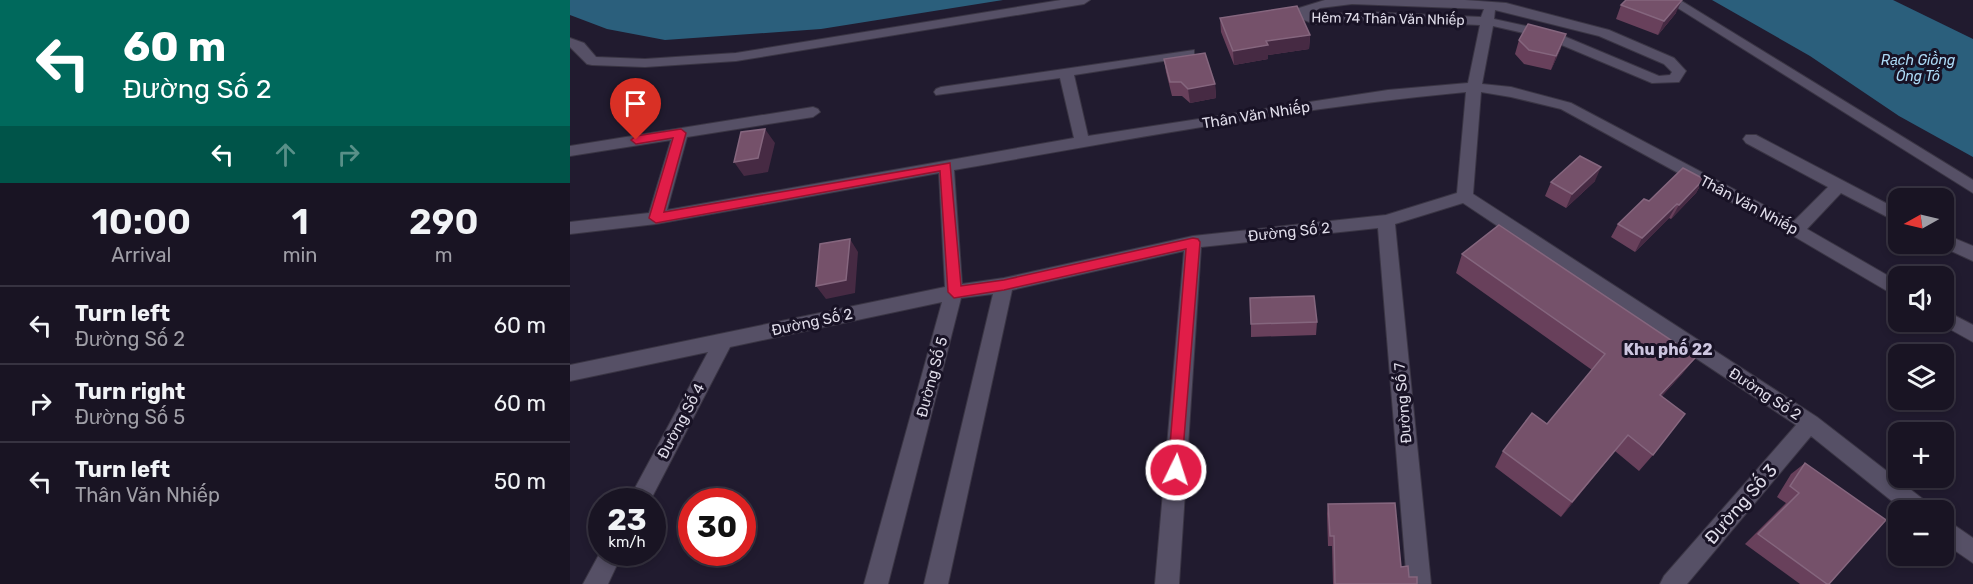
<!DOCTYPE html>
<html lang="en">
<head>
<meta charset="utf-8">
<style>
	body { margin:0; font-family:Rubik,sans-serif; background:#221d2b; color:#f1f3f6; height:100vh; display:flex; flex-direction:column; font-size:22px; white-space:nowrap }
	* { box-sizing:border-box; margin:0 }
	p { font-size:20px; color:#9f9ea6 }
	.icon { flex:none; width:33px; height:33px; fill:none; stroke:currentColor; stroke-width:2; stroke-linecap:round; stroke-linejoin:round }
	.map { position:relative; flex:1; overflow:hidden }
	.sheet { display:flex; flex-direction:column; background:#191423; width:570px }
	.sheet>* { flex:none }
	.hud { background:#00695c; color:#fff; overflow:hidden }
	.needle { width:39px; rotate:262deg }
	.tools { position:absolute; left:1318px; top:188px; display:grid; gap:12px }
	.tools a { display:grid; place-items:center; width:66px; height:66px; border-radius:12px; background:#191423; box-shadow:0 3px 9px #0003,0 0 0 2px #373341; font-size:30px }
	.speed { position:absolute; left:18px; top:488px; display:flex; gap:12px; font-size:30px; font-weight:700; text-align:center }
	.speed>* { display:grid; place-content:center; width:78px; height:78px; border-radius:50%; background:#191423; box-shadow:0 3px 9px #0003,0 0 0 2px #373341; line-height:1 }
	.speed small { font-size:15px; font-weight:400 }
	.speed .limit { border:9px solid #d22; background:#fff; color:#111 }
	.pin { position:absolute; display:grid; place-items:center; width:51px; height:51px; color:#fff; margin:-62px -26px; border-radius:50% 50% 50% 0; rotate:-45deg; box-shadow:0 0 6px #0007 }
	.pin .icon { rotate:45deg }
	.me { position:absolute; width:66px; margin:-33px; rotate:4deg; stroke-linejoin:round; filter:drop-shadow(0 0 4px #0008) }
	.turn { display:flex; align-items:center; gap:21px; height:126px; padding:0 24px; font-size:27px }
	.turn .icon { width:78px; height:78px; stroke-width:2.5 }
	.turn b { display:block; font-size:42px; line-height:51px }
	.lanes { display:flex; align-items:center; height:57px; padding:0 24px; background:#0003; justify-content:center; gap:30px; direction:ltr }
	.lanes .off { opacity:.35 }
	.eta { display:flex; justify-content:space-evenly; align-items:center; height:102px; text-align:center }
	.eta b { font-size:36px; font-weight:600; line-height:42px }
	ul { padding:0; list-style:none }
	li { display:flex; align-items:center; gap:18px; height:78px; padding:0 24px; border-top:2px solid #373341 }
	li div { flex:1 }
	li b { display:block; font-size:22px }
	li em { font-style:normal }
	main { display:flex; flex:1; min-height:0 }
	.map>svg:first-child { display:block }
	.water { fill:#2b5f7c }
	.lines { fill:none; stroke-linecap:round; stroke-linejoin:round }
	.minor-casing { stroke:#3a3544; stroke-width:2 }
	.minor { fill:#565066; fill-rule:evenodd }
	.wall { fill:#68405b }
	.shaded-wall { fill:#462a43 }
	.building { fill:#75516a; stroke:#85667e; stroke-width:1.5 }
	.route { fill:#e11d48; stroke:#92132f; stroke-width:1.5 }
	.labels { text-anchor:middle; dominant-baseline:central; stroke-width:6; stroke-linejoin:round; paint-order:stroke }
	.far-street-label { font-size:14px; fill:#dfdce9; stroke:#181225 }
	.far-water-label { font-size:14px; font-style:italic; fill:#addaf6; stroke:#181225 }
	.street-label { font-size:15px; fill:#dfdce9; stroke:#181225 }
	.neighbourhood-label { font-size:16px; font-weight:bold; fill:#cdc6e0; stroke:#181225 }
	.near-street-label { font-size:18px; fill:#dfdce9; stroke:#181225 }
</style>
</head>
<body>
<main>
<section class="sheet">
<div class="hud">
<div class="turn"><svg class="icon" aria-label="left" viewBox="0 0 24 24"><path d="M17 20v-9H6M10 6l-5 5 5 5"/></svg><div><b>60 m</b>Đường Số 2</div></div>
<div class="lanes"><svg class="icon" aria-label="left" viewBox="0 0 24 24"><path d="M17 20v-9H6M10 6l-5 5 5 5"/></svg><svg class="icon off" aria-label="ahead" viewBox="0 0 24 24"><path d="M12 20V5M6 11l6-6 6 6"/></svg><svg class="icon off" aria-label="right" viewBox="0 0 24 24"><path d="M7 20v-9h11M14 6l5 5-5 5"/></svg></div>
</div>
<div class="eta">
<div><b>10:00</b><p>Arrival</p></div>
<div><b>1</b><p>min</p></div>
<div><b>290</b><p>m</p></div>
</div>
<ul>
<li><svg class="icon" aria-label="left" viewBox="0 0 24 24"><path d="M17 20v-9H6M10 6l-5 5 5 5"/></svg><div><b>Turn left</b><p>Đường Số 2</p></div><em>60 m</em></li>
<li><svg class="icon" aria-label="right" viewBox="0 0 24 24"><path d="M7 20v-9h11M14 6l5 5-5 5"/></svg><div><b>Turn right</b><p>Đường Số 5</p></div><em>60 m</em></li>
<li><svg class="icon" aria-label="left" viewBox="0 0 24 24"><path d="M17 20v-9H6M10 6l-5 5 5 5"/></svg><div><b>Turn left</b><p>Thân Văn Nhiếp</p></div><em>50 m</em></li>
</ul>
</section>
<div class="map">
<svg width="1403" height="584" viewBox="0 0 1403 584">
	<rect width="100%" height="100%" fill="#211b2f"/>
	<path class="water" d="M0 0H433L251 29 95 40 37 29 0 15Z
		M1142 0H1323L1403 39V157L1329 116 1240 56Z"/>
	<g class="lines">
		<g class="minor-casing">
			<path id="minor" d="M491 0H520L514 4 166 61 75 67 22 65 17 64 0 47V38L14 43 26 57 75 59 166 53Z
				M755 0H895L936 3 1039 30 1104 58 1116 71 1109 82 1082 83 975 38 923 26 912 84 941 87 1001 103 1224 221 1258 187 1176 143 1173 139 1176 135H1186L1329 210V223L1271 193 1237 229 1329 282V298L1220 234 991 109 941 97 911 92 903 194 1247 417 1358 503 1361 510H1333L1241 436 1117 584H1090L1094 576 1226 425 893 203 825 224 861 584H837L808 228 631 247 609 584H585L614 251 442 290 378 584H354L423 294 391 298 318 584H294L372 302 160 347 80 501H58L138 352 0 381V365L375 287 369 173 86 224 0 234V222L79 213 101 140 0 156V146L243 107 248 109 250 112 243 117 117 137 97 210 504 138 490 78 366 95 364 92 366 89 371 87 624 50V56L619 57 504 75 518 136 818 90 898 83 910 25 797 20 744 24 727 17 729 8ZM782 4 914 9 911 17 797 12 740 15 750 8ZM925 10 1029 36 1094 64 1102 72 1100 75 1089 76 984 32 924 19ZM896 92 887 193 816 215 623 236 434 278 392 284 384 170C554 140 725 108 896 92Z
				M1095 0H1110L1403 180V193Z
				M1374 234 1403 246V261L1368 245 1374 243Z
				M1374 310 1403 325V342L1367 322 1374 321Z
				M1374 518 1403 538V563L1374 543Z
				M32 549V552H53L38 584H13Z"/>
		</g>
		<use href="#minor" class="minor"/>
	</g>
	<path class="wall" d="M1051 5 1106 13 1088 35 1046 19Z
		M650 18 740 35 739 49 698 55V59L664 65 651 32Z
		M949 40 991 48 981 70 954 64 945 54Z
		M594 59 645 84 646 98 620 103 612 96H602L596 72Z
		M1134 179 1126 193 1101 219 1099 218 1065 252 1041 237 1048 224 1079 201Z
		M1025 181 996 208 975 196 981 182Z
		M892 254 1126 357 1112 374 1092 396 1083 455 1069 471 1045 451 991 517 925 467 933 451 977 424 1022 370 886 273Z
		M747 322 746 335 681 337V324Z
		M1235 463 1259 584H1230L1175 544 1216 503 1207 497 1221 474Z
		M758 504 831 567 839 577 847 584H763L762 546H758L757 514Z"/>
	<path class="shaded-wall" d="M1112 0 1106 13 1088 35 1094 21Z
		M996 34 991 48 981 70 986 56Z
		M740 35 739 49 698 55V59L664 65 663 51 696 41Z
		M645 84 646 98 620 103 618 89Z
		M195 129 205 143 198 172 174 176 164 162Z
		M1031 167 1025 181 996 208 1002 194Z
		M1134 179 1126 193 1101 219 1109 205Z
		M1107 204 1099 218 1065 252 1072 238Z
		M280 239 288 252 285 293 256 299 246 286Z
		M1126 357 1112 374 1077 412 1090 395Z
		M1058 435 1045 451 991 517 1002 502Z"/>
	<path class="building" d="M1056 0H1112L1094 21 1051 5Z
		M727 6 740 35 696 41 698 45 663 51 650 18Z
		M958 24 996 34 986 56 959 50 949 40Z
		M635 53 645 84 618 89 611 82H600L594 59Z
		M195 129 188 158 164 162 171 132Z
		M1010 156 1031 167 1002 194 981 182Z
		M1113 168 1134 179 1109 205 1107 204 1072 238 1048 224 1074 199 1079 201Z
		M929 225 1126 357 1090 395 1115 414 1083 455 1058 435 1002 502 933 451 962 413 977 424 1035 354 892 254Z
		M280 239 276 280 246 286 250 244Z
		M744 296 747 322 681 324 680 298Z
		M1235 463 1316 520 1259 584H1257L1188 534 1229 493 1220 486Z
		M825 503 831 567 838 566 839 577H847V584H765L764 536H760L758 504Z"/>
	<path class="route" d="M111 129 116 133 94 212 380 163 391 286 434 280 623 238 628 239 630 242 611 475 606 478 600 475 598 470 616 249 434 290 384 298 378 292 370 171 86 223 79 218 103 138 66 144 61 140 66 136Z"/>
	<g class="labels">
		<g class="far-street-label">
			<text transform="translate(818 19) rotate(1)">Hẻm 74 Thân Văn Nhiếp</text>
		</g>
		<g class="far-water-label">
			<text x="1348" y="60">Rạch Giồng<tspan x="1348" dy="16">Ông Tố</tspan></text>
		</g>
		<g class="street-label">
			<text transform="translate(686 115) rotate(-9)">Thân Văn Nhiếp</text>
			<text transform="translate(1179 205) rotate(28)">Thân Văn Nhiếp</text>
			<text transform="translate(719 232) rotate(-6)">Đường Số 2</text>
			<text transform="translate(242 322) rotate(-12)">Đường Số 2</text>
			<text transform="translate(362 377) rotate(-75)">Đường Số 5</text>
			<text transform="translate(1195 394) rotate(33)">Đường Số 2</text>
			<text transform="translate(833 403) rotate(-95)">Đường Số 7</text>
			<text transform="translate(111 421) rotate(-62)">Đường Số 4</text>
		</g>
		<g class="neighbourhood-label">
			<text x="1098" y="349">Khu phố 22</text>
		</g>
		<g class="near-street-label">
			<text transform="translate(1171 504) rotate(-49)">Đường Số 3</text>
		</g>
	</g>
</svg>
<div class="tools">
<a><svg class="needle" viewBox="-14 -14 28 28"><path d="M0-13l5 13h-10z" fill="#e53935"/><path d="M0 13l5-13h-10z" fill="#9f9ea6"/></svg></a>
<a><svg class="icon" aria-label="sound" viewBox="0 0 24 24"><path d="M4 9h4l5-4v14l-5-4H4zM17 9q2 3 0 6"/></svg></a>
<a><svg class="icon" aria-label="layers" viewBox="0 0 24 24"><path d="M12 4l9 5-9 5-9-5zM3 14l9 5 9-5"/></svg></a>
<a>+</a>
<a>−</a>
</div>
<div class="speed"><div>23<small>km/h</small></div><div class="limit">30</div></div>
<div class="pin" style="left:66px;top:140px;background:#d93025"><svg class="icon" aria-label="arrive" viewBox="0 0 24 24"><path d="M6 21V4h12l-3 4 3 4H6"/></svg></div>
<svg class="me" style="left:606px;top:470px" viewBox="-20 -20 40 40"><circle r="17" fill="#e11d48" stroke="#fff" stroke-width="3"/><path d="M0-11L8 9 0 5-8 9z" fill="#fff"/></svg>
</div>
</main>
</body>
</html>
